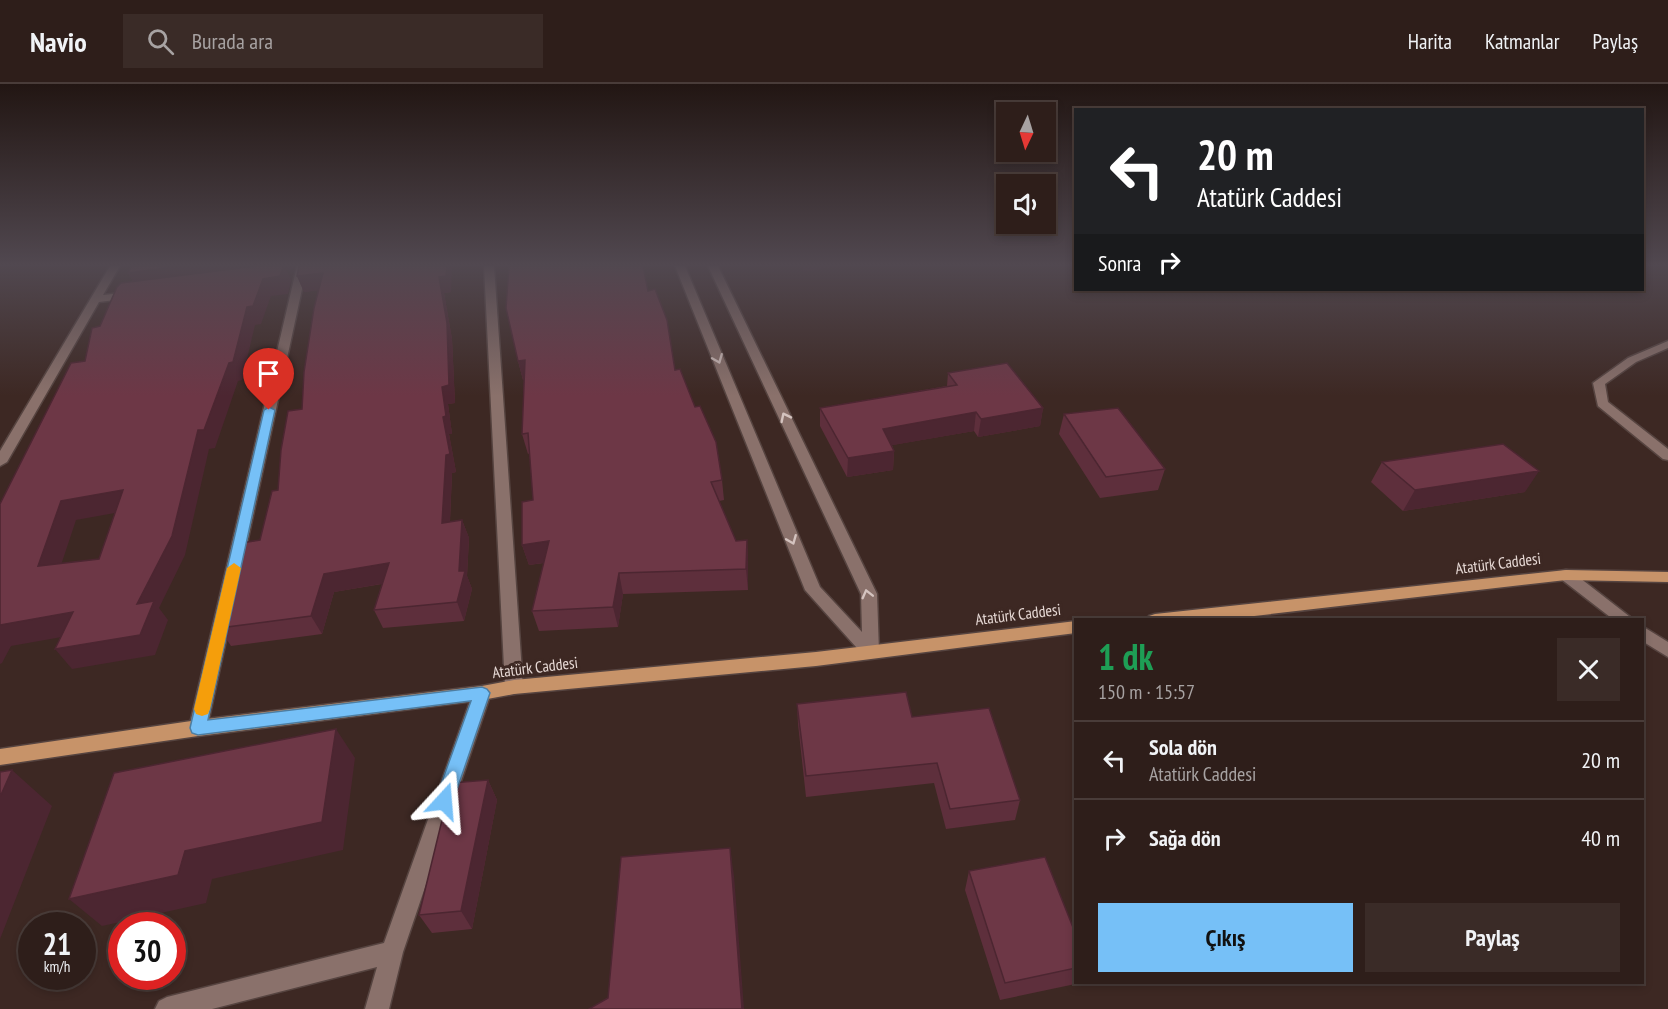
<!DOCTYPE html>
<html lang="tr">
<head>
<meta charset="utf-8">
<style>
	body { margin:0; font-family:"PT Sans Narrow",sans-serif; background:#3a2b27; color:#f1f3f6; height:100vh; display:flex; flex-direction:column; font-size:22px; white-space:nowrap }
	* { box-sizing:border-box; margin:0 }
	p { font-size:20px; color:#a7a2a2 }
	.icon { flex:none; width:33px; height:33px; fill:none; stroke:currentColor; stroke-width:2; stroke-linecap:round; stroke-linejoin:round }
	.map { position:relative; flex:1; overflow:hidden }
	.details { position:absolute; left:1074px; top:534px; width:570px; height:366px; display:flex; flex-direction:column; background:#2e1e1a; border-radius:0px; box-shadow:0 3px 9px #0003,0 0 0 2px #493c39 }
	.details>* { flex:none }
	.top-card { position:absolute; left:1074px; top:24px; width:570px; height:183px; border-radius:0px; box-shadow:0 3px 9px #0003,0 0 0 2px #493c39; background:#202124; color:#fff; overflow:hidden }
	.needle { width:39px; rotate:184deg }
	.tools { position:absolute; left:996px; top:18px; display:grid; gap:12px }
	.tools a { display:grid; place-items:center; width:60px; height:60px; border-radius:0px; background:#2e1e1a; box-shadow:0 3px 9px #0003,0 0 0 2px #493c39; font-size:30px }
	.speed { position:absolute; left:18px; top:828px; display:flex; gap:12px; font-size:30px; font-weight:700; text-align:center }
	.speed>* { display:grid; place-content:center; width:78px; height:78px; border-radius:50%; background:#2e1e1a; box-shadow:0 3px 9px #0003,0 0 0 2px #493c39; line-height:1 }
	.speed small { font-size:15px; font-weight:400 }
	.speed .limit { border:9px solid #d22; background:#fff; color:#111 }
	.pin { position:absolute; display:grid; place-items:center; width:51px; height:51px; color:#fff; margin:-62px -26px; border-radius:50% 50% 50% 0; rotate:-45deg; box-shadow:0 0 6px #0007 }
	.pin .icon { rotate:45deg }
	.me { position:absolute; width:66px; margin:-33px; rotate:19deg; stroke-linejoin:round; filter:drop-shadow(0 0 4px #0008) }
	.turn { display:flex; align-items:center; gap:21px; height:126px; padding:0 24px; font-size:27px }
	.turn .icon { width:78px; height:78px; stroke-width:2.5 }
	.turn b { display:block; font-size:42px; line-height:51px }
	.then { display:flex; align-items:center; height:57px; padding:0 24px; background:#0003; gap:12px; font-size:22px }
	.round { display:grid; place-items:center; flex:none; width:63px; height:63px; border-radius:0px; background:#3a2b27 }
	.overview { display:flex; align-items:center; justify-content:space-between; height:102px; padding:0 24px }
	h1 { font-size:36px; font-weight:800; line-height:45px; color:#1e9e55 }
	.button { display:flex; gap:12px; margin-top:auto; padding:12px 24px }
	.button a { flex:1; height:69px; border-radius:0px; background:#76c0f7; color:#111; font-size:24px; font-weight:800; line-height:69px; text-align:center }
	.button a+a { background:#3a2b27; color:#f1f3f6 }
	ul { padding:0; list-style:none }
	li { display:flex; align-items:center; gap:18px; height:78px; padding:0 24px; border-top:2px solid #493c39 }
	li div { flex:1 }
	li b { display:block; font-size:22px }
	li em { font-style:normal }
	header { display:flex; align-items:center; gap:36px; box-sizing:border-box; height:84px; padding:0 30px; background:#2e1e1a; border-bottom:2px solid #493c39 }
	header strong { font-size:28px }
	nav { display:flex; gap:33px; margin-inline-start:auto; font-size:21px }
	.search { width:420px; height:54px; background:#3a2b27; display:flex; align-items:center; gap:15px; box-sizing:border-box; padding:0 21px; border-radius:0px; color:#a7a2a2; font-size:22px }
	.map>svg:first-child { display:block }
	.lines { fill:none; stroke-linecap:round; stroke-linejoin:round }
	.minor-casing { stroke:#564440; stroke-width:3 }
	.major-casing { stroke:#564440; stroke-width:3 }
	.minor { fill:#8a716b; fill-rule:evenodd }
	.major { fill:#c79369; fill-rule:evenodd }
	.wall { fill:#5e2f3c }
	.shaded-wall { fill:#4c2631 }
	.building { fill:#6d3746; stroke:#4c2631; stroke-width:1.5; fill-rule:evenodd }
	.oneway { stroke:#d4c3bf }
	.route { fill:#76c0f7; stroke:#4d7da1; stroke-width:1.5 }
	.slow { fill:#f59e0b }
	.labels { text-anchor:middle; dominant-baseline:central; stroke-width:6; stroke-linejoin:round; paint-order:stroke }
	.street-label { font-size:16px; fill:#e6d8d4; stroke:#3d2823 }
</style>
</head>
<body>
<header>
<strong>Navio</strong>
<div class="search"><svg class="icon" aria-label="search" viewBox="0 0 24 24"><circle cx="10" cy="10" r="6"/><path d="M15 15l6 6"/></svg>Burada ara</div>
<nav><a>Harita</a><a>Katmanlar</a><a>Paylaş</a></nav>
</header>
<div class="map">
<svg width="1668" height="925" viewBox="0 0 1668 925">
	<rect width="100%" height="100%" fill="#3d2823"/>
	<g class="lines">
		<g class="minor-casing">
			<path id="minor" d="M110 182H120L103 211 132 208 137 211 132 214 99 218 7 378 0 382V367Z
				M297 182H307L207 644 204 649 198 652 192 649 189 644Z
				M484 182H494L523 603 520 608 514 610 508 608 505 603Z
				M675 182H685L820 503 862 548 861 510 708 182H718L877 510 879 568 877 573 871 574 865 573 805 506Z
				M1668 257V264L1636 278 1605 300 1608 318 1668 365V376L1663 375 1598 322 1593 299 1628 274Z
				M1566 486 1571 487 1634 536H1614L1561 495 1558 491 1561 487Z
				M1642 542 1668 558V573L1642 557Z
				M482 602 488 604 491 609 403 868 389 925H365L377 883 212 925H155L159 917 167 913 384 859 473 609 476 604Z"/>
		</g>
		<g class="major-casing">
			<path id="major" d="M1566 486 1668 488V498L1566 496 1219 536H1147L1149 532 1155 530Z
				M1076 537V549L816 582 514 610 482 616 198 652 0 681V665L198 636 482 602 514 596 816 568Z"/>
		</g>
		<use href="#minor" class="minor"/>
		<use href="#major" class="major"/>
	</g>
	<path class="wall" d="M297 192 451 208 444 209 452 255 455 319 448 320 452 350H449L456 388 452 389 450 438 462 436 469 454 467 492 472 505 464 537 383 544 374 526 382 500 334 508 322 550 231 562 219 544 260 456 278 406 302 325 318 206 304 208Z
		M648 207 675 286 722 396 724 416 719 417 736 457 747 456 748 477V506L623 510 618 543 539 547 532 527 544 479 529 481 522 461 533 416 530 369 528 370 522 350 524 295 523 296 518 277Z
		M948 289 1043 324 1040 342 978 353 974 347 892 361 894 367 893 386 847 393 820 342V324L947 302Z
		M1064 330 1165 385 1158 406 1100 414 1059 350Z
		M1382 378 1525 408 1403 427 1371 398Z
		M797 620 912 633 1020 716 1015 736 946 745 934 699 806 713 798 640Z
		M488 696 497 716 472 845 432 849 419 831Z
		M969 787 1076 851V898L1080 899 1000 916 965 806Z"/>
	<path class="shaded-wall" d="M180 182H296L294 185 287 186 291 196 288 210 271 212 261 240 255 241 242 296 238 297 215 364 209 365 185 471 159 524 168 536 155 571 72 585 55 565 137 520V205L128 189Z
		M447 182H452L451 208 444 209 452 255 455 319 448 320 452 350H449L456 388 452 389 449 457 442 439 443 333 439 193Z
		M803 182H838L803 188Z
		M323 189 330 205 304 208 297 192Z
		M525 276 530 295 523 296 518 277Z
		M1043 324 1040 342 978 353 981 335Z
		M976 328 974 347 882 363 883 345Z
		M894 367 893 386 847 393 848 374Z
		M1539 387 1525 408 1403 427 1415 406Z
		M123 406 137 425 76 436 54 502 38 482 61 417Z
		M462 436 469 454 467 492 472 505 464 537 457 518Z
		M747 456 748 477V506L746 485Z
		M549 457 555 477 529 481 522 461Z
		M389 479 398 497 334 508 322 550 311 532 324 490Z
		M619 489 623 510 618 543 613 523Z
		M73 528 90 548 11 562 2 579 0 580V541Z
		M336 645 355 674 343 766 212 795 206 819 102 842 69 815 185 767Z
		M12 686 52 722 0 855V713Z
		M488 696 497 716 472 845 461 827Z
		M730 764 734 792 744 925H742Z"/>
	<path class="building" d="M132 182H180L128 189Z
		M256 182H283L280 192 263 195 253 222 247 223 233 278 229 279 204 346H198L172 452 137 520 154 517 140 551 55 565 73 528 0 541V420L71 279 85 277 92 244 100 242 117 203 121 199ZM123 406 99 475 38 482 61 417Z
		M299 182H447L446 192 439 193 447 239 449 301 442 303 446 332 443 333 450 370 446 371 442 439 462 436 459 487H465L457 518 374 526 389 479 324 490 311 532 219 544 241 459 260 456 272 407 278 406 281 366 288 327 302 325 304 288 314 224 323 189 297 192Z
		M509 182H643L648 207 655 205 667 236 675 286 680 285 695 323 700 322 716 358 722 396 711 398 736 457 747 456 746 485 619 489 613 523 532 527 549 457 522 461V418L533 416 528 349 522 350 525 276 518 277 506 224Z
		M1007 279 1043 324 981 335 976 328 883 345 894 367 848 374 820 324 957 301 948 289Z
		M1118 324 1165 385 1106 393 1064 330Z
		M1503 360 1539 387 1415 406 1382 378Z
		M906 608 912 633 989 624 1020 716 950 725 937 679 806 692 797 620Z
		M336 645 322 738 185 767 178 791 69 815 114 689Z
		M12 686 0 713V688Z
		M488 696 461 827 419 831 451 699Z
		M730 764 742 925H589L608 914 621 773Z
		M1045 773 1076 851V884L1005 899 969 787Z"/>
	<defs><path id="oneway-chevron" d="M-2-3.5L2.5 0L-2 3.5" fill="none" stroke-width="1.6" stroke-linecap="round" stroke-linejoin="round" transform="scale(1.5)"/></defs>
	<g class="oneway">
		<use href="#oneway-chevron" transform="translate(718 275) rotate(68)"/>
		<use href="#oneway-chevron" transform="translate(785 333) rotate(-116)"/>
		<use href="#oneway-chevron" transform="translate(792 456) rotate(68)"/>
		<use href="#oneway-chevron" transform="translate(867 510) rotate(-104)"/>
	</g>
	<linearGradient id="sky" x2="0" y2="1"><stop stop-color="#221613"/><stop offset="0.58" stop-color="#514850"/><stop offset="1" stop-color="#514850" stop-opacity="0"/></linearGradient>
	<rect width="1668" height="312" fill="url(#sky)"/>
	<path class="route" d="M269 323 275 326 208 636 482 603 487 605 490 609 451 723 444 725 438 723 435 717 471 617 198 651 192 649 190 644 264 326Z"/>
	<path class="slow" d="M234 479 241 484 210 625 208 630 202 632 196 630 194 625 227 484Z"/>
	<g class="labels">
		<g class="street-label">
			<text transform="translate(1498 479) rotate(-7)">Atatürk Caddesi</text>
			<text transform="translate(1018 530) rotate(-7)">Atatürk Caddesi</text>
			<text transform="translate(535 583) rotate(-7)">Atatürk Caddesi</text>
		</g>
	</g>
</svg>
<div class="tools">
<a><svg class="needle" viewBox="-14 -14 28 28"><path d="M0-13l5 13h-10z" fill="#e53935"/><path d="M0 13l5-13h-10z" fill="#a7a2a2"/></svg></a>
<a><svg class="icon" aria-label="sound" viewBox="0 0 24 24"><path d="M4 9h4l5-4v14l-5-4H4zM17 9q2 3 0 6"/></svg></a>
</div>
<div class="speed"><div>21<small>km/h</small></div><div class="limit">30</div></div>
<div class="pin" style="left:269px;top:326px;background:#d93025"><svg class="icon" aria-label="arrive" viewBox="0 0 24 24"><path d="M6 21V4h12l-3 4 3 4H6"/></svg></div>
<svg class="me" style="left:444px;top:717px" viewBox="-20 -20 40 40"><path d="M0-17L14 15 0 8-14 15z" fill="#76c0f7" stroke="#fff" stroke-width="4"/></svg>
<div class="top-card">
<div class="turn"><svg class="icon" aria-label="left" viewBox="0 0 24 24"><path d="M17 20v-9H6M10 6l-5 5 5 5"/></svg><div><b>20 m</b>Atatürk Caddesi</div></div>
<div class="then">Sonra<svg class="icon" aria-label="right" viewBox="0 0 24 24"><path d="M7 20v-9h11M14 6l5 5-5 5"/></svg></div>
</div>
<section class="details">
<div class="overview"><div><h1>1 dk</h1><p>150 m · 15:57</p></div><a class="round"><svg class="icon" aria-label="close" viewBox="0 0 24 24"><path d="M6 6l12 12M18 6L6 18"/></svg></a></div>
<ul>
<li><svg class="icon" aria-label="left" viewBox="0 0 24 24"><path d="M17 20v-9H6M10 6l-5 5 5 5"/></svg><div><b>Sola dön</b><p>Atatürk Caddesi</p></div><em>20 m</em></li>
<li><svg class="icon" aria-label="right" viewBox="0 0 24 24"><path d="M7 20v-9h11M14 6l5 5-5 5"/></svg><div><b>Sağa dön</b></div><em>40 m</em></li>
</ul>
<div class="button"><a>Çıkış</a><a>Paylaş</a></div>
</section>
</div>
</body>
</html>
